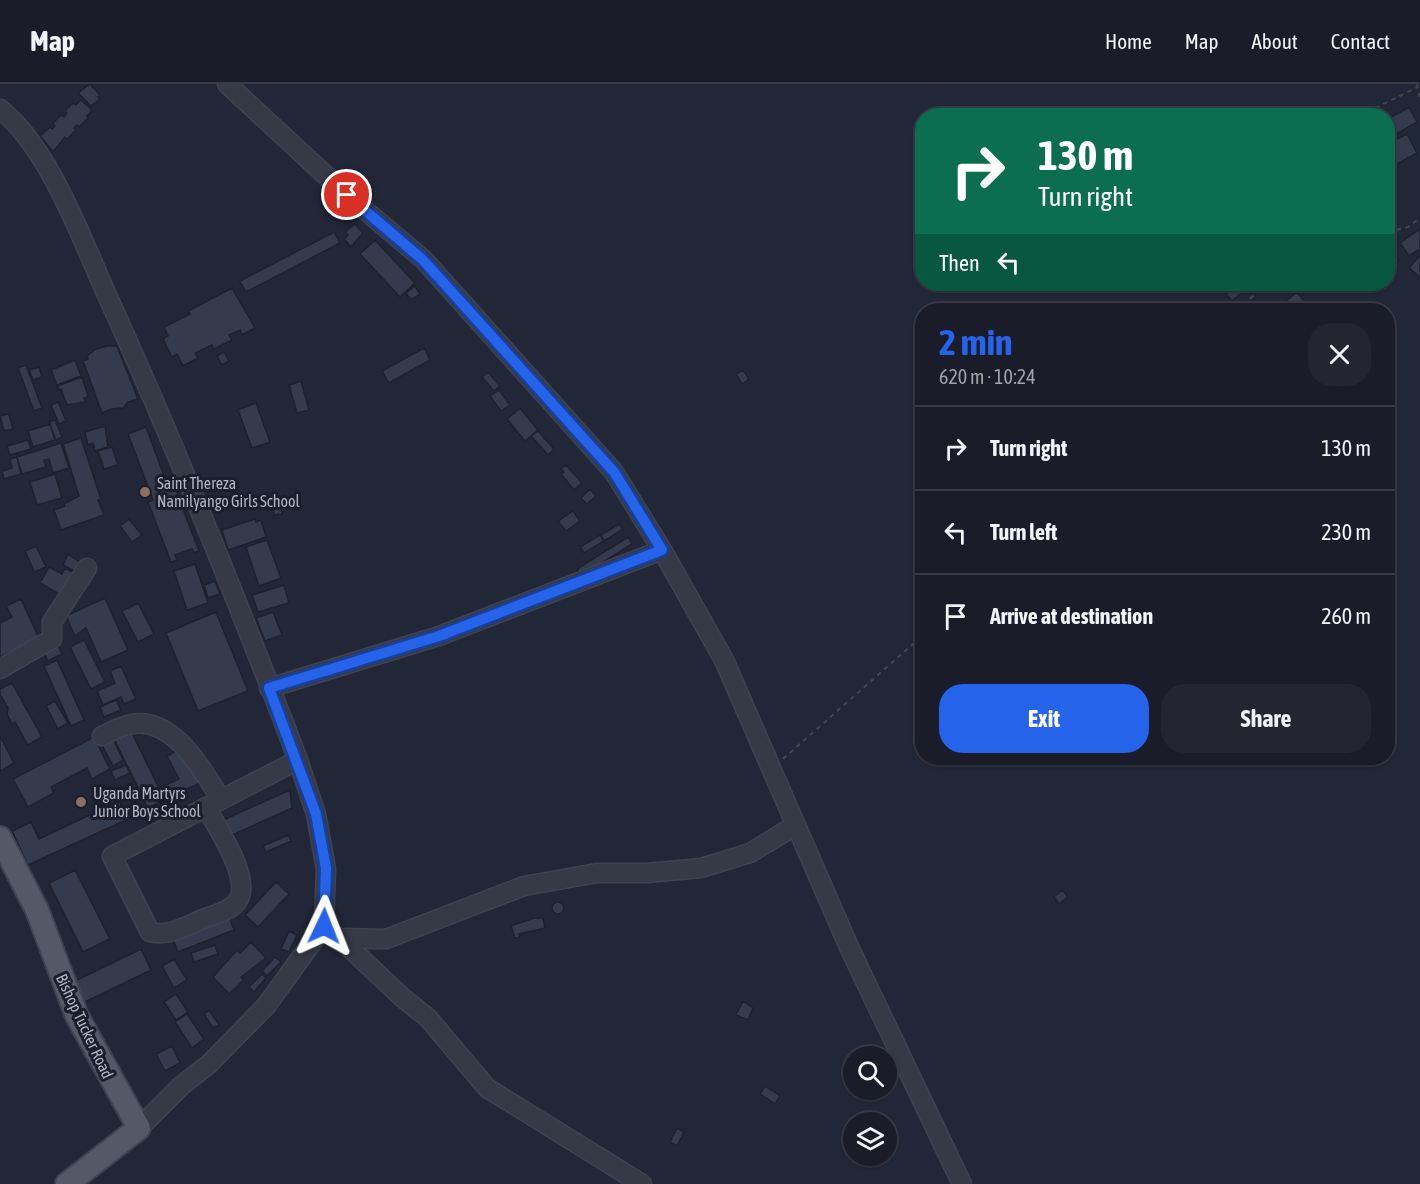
<!DOCTYPE html>
<html lang="en">
<head>
<meta charset="utf-8">
<style>
	body { margin:0; font-family:"Asap Condensed",sans-serif; background:#232631; color:#f1f3f6; height:100vh; display:flex; flex-direction:column; font-size:22px; white-space:nowrap }
	* { box-sizing:border-box; margin:0 }
	p { font-size:20px; color:#9fa2a8 }
	.icon { flex:none; width:33px; height:33px; fill:none; stroke:currentColor; stroke-width:2; stroke-linecap:round; stroke-linejoin:round }
	.map { position:relative; flex:1; overflow:hidden }
	.panel { position:absolute; left:915px; top:219px; width:480px; height:462px; display:flex; flex-direction:column; background:#1a1d29; border-radius:24px; box-shadow:0 2px 4px #0004,0 0 0 2px #383b46 }
	.panel>* { flex:none }
	.hud { position:absolute; left:915px; top:24px; width:480px; height:183px; border-radius:24px; box-shadow:0 2px 4px #0004,0 0 0 2px #383b46; background:#0b6e4f; color:#fff; overflow:hidden }
	.controls { position:absolute; left:843px; top:962px; display:grid; gap:12px }
	.controls a { display:grid; place-items:center; width:54px; height:54px; border-radius:50%; background:#1a1d29; box-shadow:0 2px 4px #0004,0 0 0 2px #383b46; font-size:30px }
	.pin { position:absolute; display:grid; place-items:center; width:51px; height:51px; color:#fff; margin:-26px; border:3px solid #fff; border-radius:50%; box-shadow:0 2px 6px #0007 }
	.me { position:absolute; width:66px; margin:-33px; rotate:2deg; stroke-linejoin:round; filter:drop-shadow(0 0 4px #0008) }
	.turn { display:flex; align-items:center; gap:21px; height:126px; padding:0 24px; font-size:27px }
	.turn .icon { width:78px; height:78px; stroke-width:2.5 }
	.turn b { display:block; font-size:42px; line-height:51px }
	.then { display:flex; align-items:center; height:57px; padding:0 24px; background:#0003; gap:12px; font-size:22px }
	.round { display:grid; place-items:center; flex:none; width:63px; height:63px; border-radius:24px; background:#232631 }
	.overview { display:flex; align-items:center; justify-content:space-between; height:102px; padding:0 24px }
	h1 { font-size:36px; font-weight:700; line-height:45px; color:#2563eb }
	.button { display:flex; gap:12px; margin-top:auto; padding:12px 24px }
	.button a { flex:1; height:69px; border-radius:24px; background:#2563eb; color:#fff; font-size:24px; font-weight:700; line-height:69px; text-align:center }
	.button a+a { background:#232631; color:#f1f3f6 }
	ul { padding:0; list-style:none }
	li { display:flex; align-items:center; gap:18px; height:84px; padding:0 24px; border-top:2px solid #383b46 }
	li div { flex:1 }
	li b { display:block; font-size:22px }
	li em { font-style:normal }
	header { display:flex; align-items:center; gap:36px; box-sizing:border-box; height:84px; padding:0 30px; background:#1a1d29; border-bottom:2px solid #383b46 }
	header strong { font-size:28px }
	nav { display:flex; gap:33px; margin-inline-start:auto; font-size:21px }
	.map>svg:first-child { display:block }
	.building { fill:#343b4d; stroke:#1d212e; stroke-width:1.5 }
	.lines { fill:none; stroke-linecap:round; stroke-linejoin:round }
	.minor-casing { stroke:#3f4351; stroke-width:21 }
	.major-casing { stroke:#3f4351; stroke-width:26 }
	.path { stroke:#3d4b50; stroke-width:2; stroke-dasharray:4.5 4.5; stroke-linecap:butt }
	.minor { stroke:#363a47; stroke-width:18 }
	.major { stroke:#545867; stroke-width:22 }
	.route-casing { stroke:#184099; stroke-width:15 }
	.route { stroke:#2563eb; stroke-width:10 }
	.education-dot { fill:#8d6e63; stroke:#1b1f2c; stroke-width:2 }
	.labels { text-anchor:middle; dominant-baseline:central; stroke-width:6; stroke-linejoin:round; paint-order:stroke }
	.poi-label { font-size:16px; fill:#b0b4c4; stroke:#1b1f2c; text-anchor:start }
	.street-label { font-size:16px; fill:#b0b4c4; stroke:#1b1f2c }
</style>
</head>
<body>
<header>
<strong>Map</strong>
<nav><a>Home</a><a>Map</a><a>About</a><a>Contact</a></nav>
</header>
<div class="map">
<svg width="1420" height="1100" viewBox="0 0 1420 1100">
	<rect width="100%" height="100%" fill="#222737"/>
	<path class="building" d="M90 0 100 11 98 13 100 15 91 22 78 9Z
		M81 16 92 26 87 32 88 34 79 43 77 41 74 44 76 46 67 55 65 53 53 68 40 52 50 43 52 45 55 42 53 39 61 31 64 33 67 29 65 27 73 19 76 21Z
		M1409 23 1417 38 1388 55V35Z
		M1407 50 1417 69 1388 85V60Z
		M355 140 363 149 351 163 344 155 348 151 345 148Z
		M1420 145V165L1409 172 1400 159Z
		M334 148 340 159 246 208 240 197Z
		M375 156 415 199 400 213 360 170Z
		M1388 166 1399 175 1391 186 1388 183Z
		M1420 171V193L1409 184Z
		M1239 200 1250 201 1232 217 1226 210Z
		M415 202 420 210 411 216 406 209Z
		M232 204 255 244 242 251 240 246 229 251 232 256 214 265 212 261 195 269 198 274 183 282 177 270 172 273 163 255 168 252 164 243 190 230 188 227Z
		M1297 208 1308 222 1302 226H1282L1279 223Z
		M107 262H117L138 315 128 318 123 324 111 325 102 329 83 277 88 275 87 272 96 265Z
		M424 264 430 276 389 299 382 287Z
		M224 268 229 277 222 281 217 272Z
		M75 276 81 292 57 301 51 286Z
		M26 281 42 324 34 327 18 284Z
		M39 283 42 293 33 296 29 286Z
		M743 286 749 295 742 300 736 290Z
		M488 288 500 302 494 307 482 293Z
		M82 293 88 312 84 314 86 318 67 321 61 305 59 306 57 302Z
		M301 297 309 326 297 329 289 301Z
		M499 306 510 321 501 327 490 312Z
		M58 318 66 337 59 340 51 321Z
		M256 319 270 358 252 364 238 326Z
		M520 324 538 346 525 357 507 335Z
		M9 330 13 345 4 347 0 332Z
		M55 336 62 353 56 356 49 338Z
		M50 340 55 356 33 363 28 347Z
		M105 342 108 363 95 367 93 359 88 361 85 348Z
		M146 343 170 408 176 405 179 416 184 414 188 423 183 425 199 467 194 469 192 465 175 471 177 476 171 478 148 418 153 416 128 350Z
		M538 347 554 365 548 371 531 352Z
		M81 354 101 415 98 416 104 431 61 446 54 426 65 422 64 420 79 412 63 360Z
		M28 356 31 365 10 371 7 362Z
		M61 359 69 384 53 389 49 375 44 376 46 383 22 390 17 373Z
		M112 363 118 381 104 385 98 367Z
		M17 373 21 390 4 395 2 387 12 384 10 375Z
		M566 381 582 399 574 406 561 390 564 388 561 384Z
		M55 390 62 414 37 421 30 398Z
		M590 405 596 412 587 420 581 414Z
		M280 416 282 430 274 431 272 417Z
		M573 427 580 437 566 447 558 437Z
		M129 435 142 451 132 458 120 442Z
		M255 435 256 438 261 436 266 453 228 466 222 446Z
		M619 440 623 445 604 457 601 451Z
		M600 451 604 457 584 469 580 463Z
		M628 453 632 460 581 492 577 485Z
		M267 456 281 494 259 502 246 463Z
		M36 462 46 483 34 488 25 467Z
		M68 470 81 479 76 488 63 481Z
		M195 480 208 519 187 526 174 487Z
		M49 483 62 490 65 484 74 489 61 511 40 499Z
		M215 497 220 510 208 514 204 501Z
		M284 501 289 519 258 528 252 511Z
		M105 514 128 566 101 578 86 544 75 552 66 532Z
		M21 515 39 554 0 573V539L12 533 6 522Z
		M138 519 154 550 138 558 122 527Z
		M216 528 248 607 198 627 166 549Z
		M273 528 282 551 265 557 256 534Z
		M84 556 105 598 91 605 70 563Z
		M57 559 62 570 48 577 42 566Z
		M57 576 84 636 71 642 44 582Z
		M121 582 136 615 124 620 121 613 103 621 97 607 115 599 110 587Z
		M12 599 42 653 28 661 15 638 12 640 7 630 8 624 0 610V605Z
		M116 616 121 626 104 633 100 623Z
		M55 617 68 639 58 645 46 622Z
		M130 645 159 704 179 695 167 672 182 664 200 699 148 724 113 653Z
		M111 651 123 676 113 682 100 657Z
		M0 652 14 679 0 687Z
		M94 653 110 685 92 695 87 684 51 703 54 709 28 723 13 695Z
		M126 681 130 689 115 696 111 687Z
		M290 706 292 724 230 752 223 736Z
		M119 717 128 735 28 781 12 747 31 738 39 755Z
		M288 751 291 757 266 768 263 762Z
		M75 786 110 855 83 868 49 799Z
		M276 798 289 810 258 843 245 831Z
		M1062 806 1068 813 1059 820 1054 813Z
		M552 824a6 6 0 1 1 12 0a6 6 0 1 1-12 0Z
		M228 830 234 846 178 868 172 852Z
		M534 834H543L545 844 519 850 520 853 515 854 511 842Z
		M289 847 297 851 289 868 281 865Z
		M251 858 266 874 241 893 244 896 229 910 213 893 237 866 240 869Z
		M215 861 218 870 194 878 191 869Z
		M141 865 151 886 83 919 73 898Z
		M275 873 281 878 267 892 262 887Z
		M174 875 187 896 174 904 162 882Z
		M262 890 266 894 254 908 249 903Z
		M176 910 188 928 176 936 164 918Z
		M743 917 753 924 748 936 736 931Z
		M209 926 219 941 213 944 204 930Z
		M187 930 204 955 192 964 175 938Z
		M172 962 180 979 165 987 156 970Z
		M765 1002 780 1012 775 1020 760 1010Z
		M677 1044 684 1048 677 1062 670 1058Z"/>
	<g class="lines">
		<g class="minor-casing">
			<path id="minor" d="M227 0 347 111 424 176 614 388 662 466 724 576 849 863 962 1100
				M0 25C49 64 81 153 106 209 176 362 238 518 298 676L316 730 326 785 324 842 266 922 209 980 181 1002 139 1044
				M0 585 52 555V538L87 484
				M269 604 439 552 662 466
				M102 652C110 648 119 643 128 641 172 629 202 686 221 715
				M206 723C217 744 255 798 236 819 228 828 213 831 203 835 186 842 169 853 150 848L112 772 298 676
				M337 852 403 914 428 934 487 1004 642 1100
				M339 854 386 855 524 802 597 789H647L701 784 750 769 796 741"/>
		</g>
		<g class="major-casing">
			<path id="major" d="M0 754 37 826 77 932 139 1044 67 1100"/>
		</g>
		<path class="path" d="M1417 0 1420 16
			M1359 32 1418 3
			M1388 148 1408 143 1420 134
			M1236 226 1268 200
			M783 675 922 552"/>
		<use href="#minor" class="minor"/>
		<use href="#major" class="major"/>
	</g>
	<g class="lines">
		<g class="route-casing">
			<path id="route" d="M324 842 326 784 316 730 269 604 439 552 662 466 614 388 423 176 347 111"/>
		</g>
		<use href="#route" class="route"/>
	</g>
	<g class="education-dot">
		<circle cx="145" cy="408" r="6"/>
		<circle cx="81" cy="718" r="6"/>
	</g>
	<g class="labels">
		<g class="poi-label">
			<text x="157" y="399">Saint Thereza<tspan x="157" dy="18">Namilyango Girls School</tspan></text>
			<text x="93" y="709">Uganda Martyrs<tspan x="93" dy="18">Junior Boys School</tspan></text>
		</g>
		<g class="street-label">
			<text transform="translate(85 942) rotate(65)">Bishop Tucker Road</text>
		</g>
	</g>
</svg>
<div class="controls">
<a><svg class="icon" aria-label="search" viewBox="0 0 24 24"><circle cx="10" cy="10" r="6"/><path d="M15 15l6 6"/></svg></a>
<a><svg class="icon" aria-label="layers" viewBox="0 0 24 24"><path d="M12 4l9 5-9 5-9-5zM3 14l9 5 9-5"/></svg></a>
</div>
<div class="pin" style="left:347px;top:111px;background:#d93025"><svg class="icon" aria-label="arrive" viewBox="0 0 24 24"><path d="M6 21V4h12l-3 4 3 4H6"/></svg></div>
<svg class="me" style="left:324px;top:842px" viewBox="-20 -20 40 40"><path d="M0-17L14 15 0 8-14 15z" fill="#2563eb" stroke="#fff" stroke-width="4"/></svg>
<div class="hud">
<div class="turn"><svg class="icon" aria-label="right" viewBox="0 0 24 24"><path d="M7 20v-9h11M14 6l5 5-5 5"/></svg><div><b>130 m</b>Turn right</div></div>
<div class="then">Then<svg class="icon" aria-label="left" viewBox="0 0 24 24"><path d="M17 20v-9H6M10 6l-5 5 5 5"/></svg></div>
</div>
<section class="panel">
<div class="overview"><div><h1>2 min</h1><p>620 m · 10:24</p></div><a class="round"><svg class="icon" aria-label="close" viewBox="0 0 24 24"><path d="M6 6l12 12M18 6L6 18"/></svg></a></div>
<ul>
<li><svg class="icon" aria-label="right" viewBox="0 0 24 24"><path d="M7 20v-9h11M14 6l5 5-5 5"/></svg><div><b>Turn right</b></div><em>130 m</em></li>
<li><svg class="icon" aria-label="left" viewBox="0 0 24 24"><path d="M17 20v-9H6M10 6l-5 5 5 5"/></svg><div><b>Turn left</b></div><em>230 m</em></li>
<li><svg class="icon" aria-label="arrive" viewBox="0 0 24 24"><path d="M6 21V4h12l-3 4 3 4H6"/></svg><div><b>Arrive at destination</b></div><em>260 m</em></li>
</ul>
<div class="button"><a>Exit</a><a>Share</a></div>
</section>
</div>
</body>
</html>
